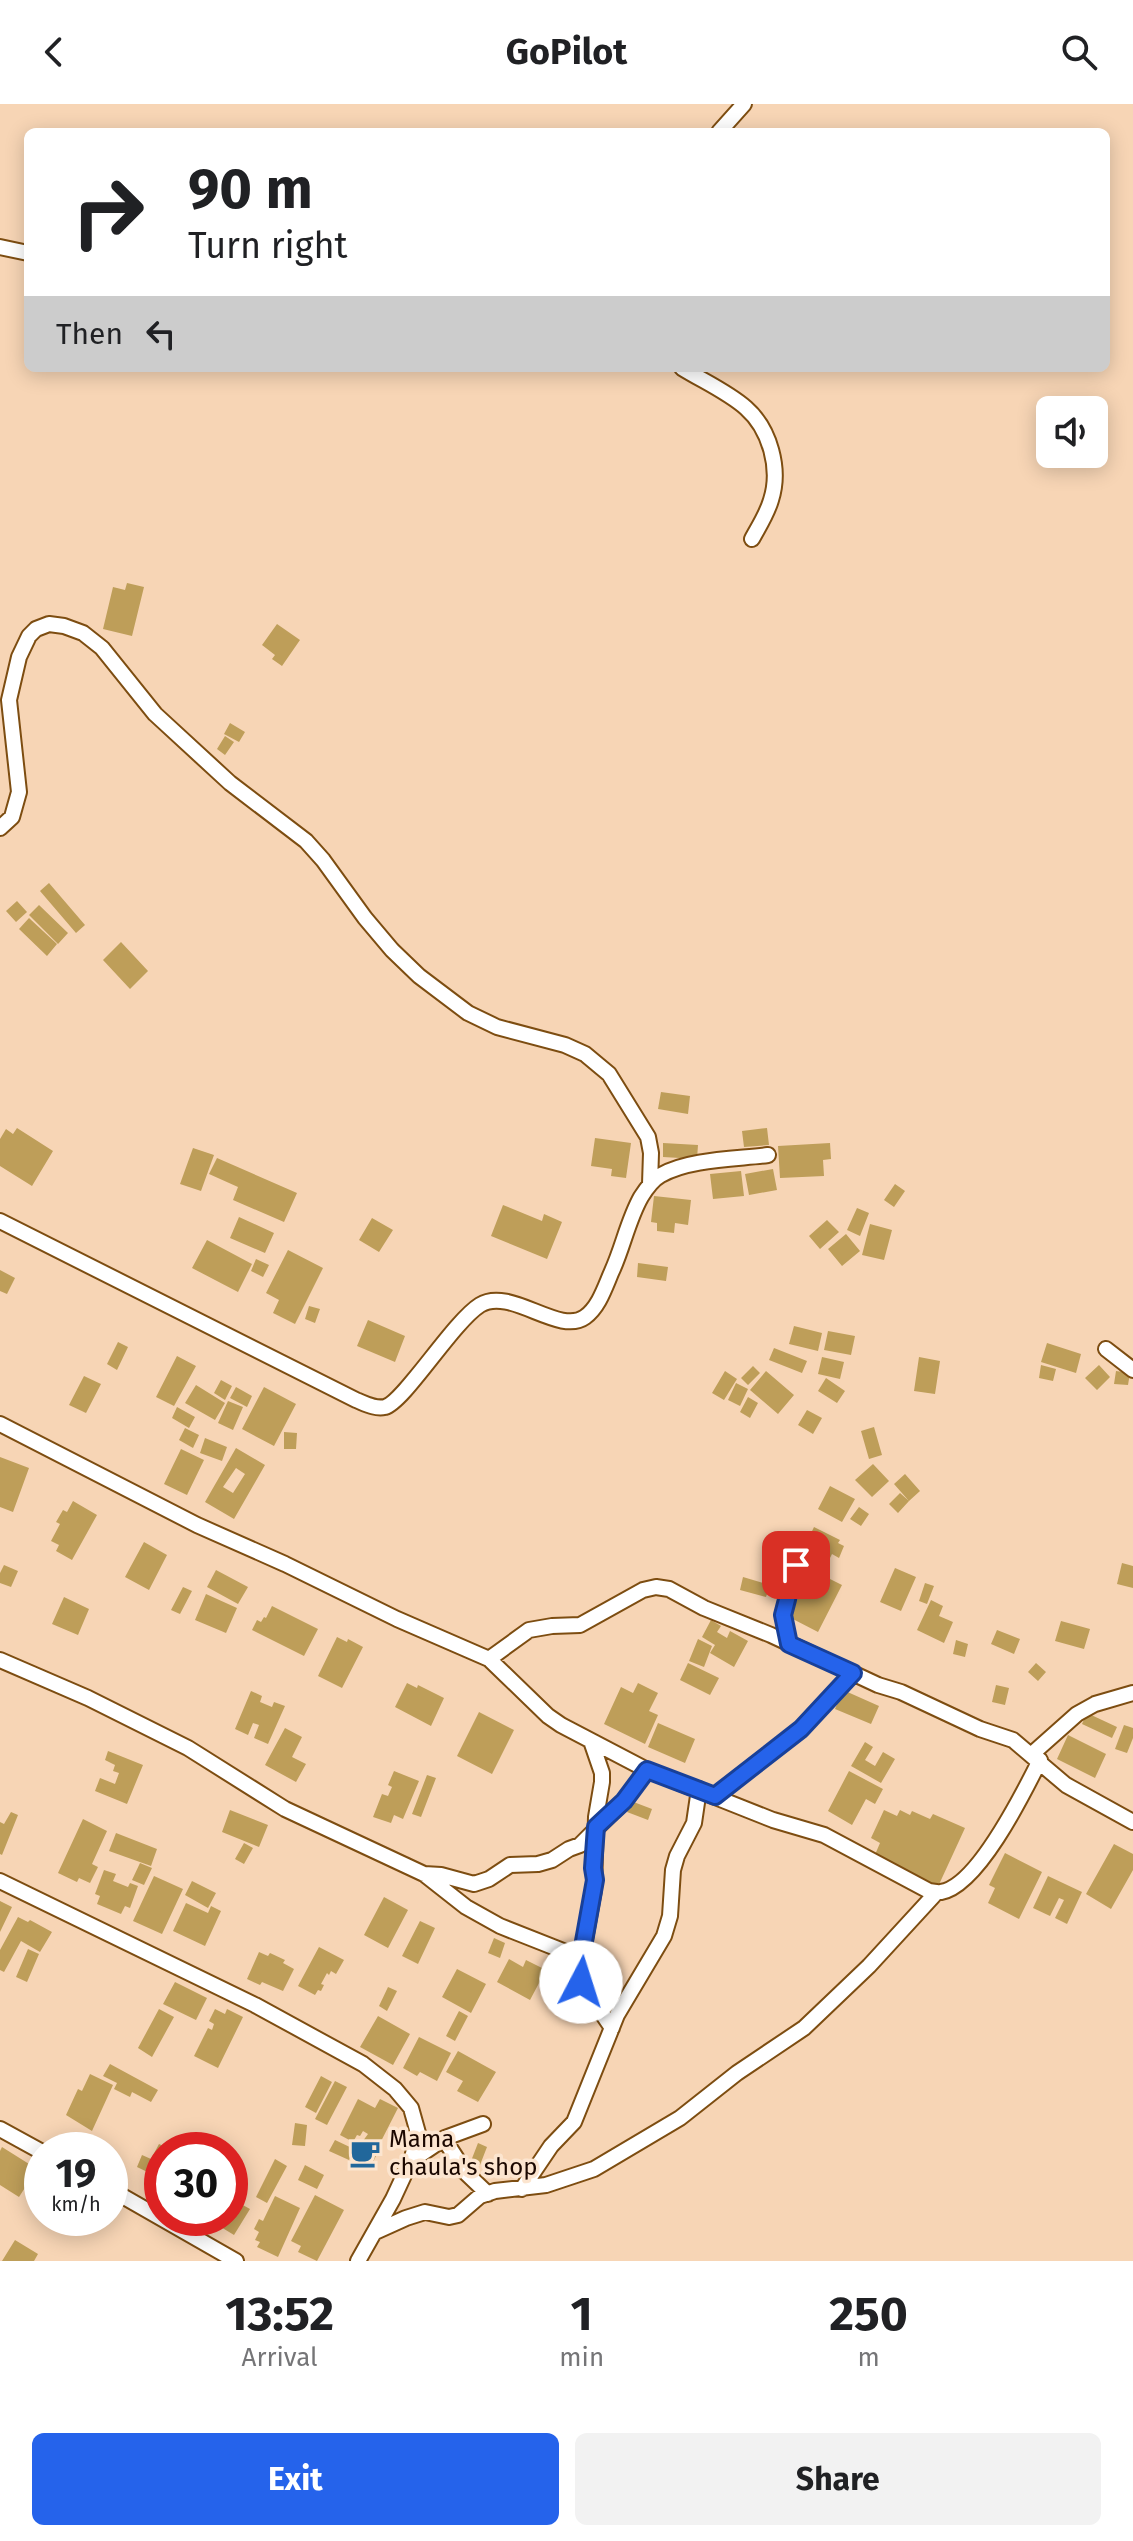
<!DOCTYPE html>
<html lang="en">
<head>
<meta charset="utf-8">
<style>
	body { margin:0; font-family:"Fira Sans",sans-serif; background:#f2f2f2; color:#202124; height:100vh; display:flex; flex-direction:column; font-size:30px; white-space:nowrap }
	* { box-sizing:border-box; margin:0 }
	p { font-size:26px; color:#757577 }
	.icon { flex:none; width:44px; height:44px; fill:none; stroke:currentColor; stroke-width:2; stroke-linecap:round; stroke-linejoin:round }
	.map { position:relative; height:2157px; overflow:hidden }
	.sheet { display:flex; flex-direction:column; background:#fff; flex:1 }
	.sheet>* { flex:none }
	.top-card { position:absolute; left:24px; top:24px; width:1086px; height:244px; border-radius:12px; box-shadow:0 4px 20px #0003; background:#fff; color:#202124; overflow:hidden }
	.fabs { position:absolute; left:1036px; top:292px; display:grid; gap:16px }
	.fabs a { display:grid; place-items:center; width:72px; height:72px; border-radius:12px; background:#fff; box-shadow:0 4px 20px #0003; font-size:40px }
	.speed { position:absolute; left:24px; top:2028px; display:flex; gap:16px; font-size:40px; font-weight:700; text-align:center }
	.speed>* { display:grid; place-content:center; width:104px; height:104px; border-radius:50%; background:#fff; box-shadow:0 4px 20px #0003; line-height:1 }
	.speed small { font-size:20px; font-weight:400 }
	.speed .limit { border:12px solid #d22; background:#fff; color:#111 }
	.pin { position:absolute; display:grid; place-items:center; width:68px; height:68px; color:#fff; margin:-34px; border-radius:16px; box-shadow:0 4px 12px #0006 }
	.me { position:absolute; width:88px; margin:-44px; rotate:5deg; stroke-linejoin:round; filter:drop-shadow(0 0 6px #0008) }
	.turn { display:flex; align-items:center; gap:28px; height:168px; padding:0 32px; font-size:36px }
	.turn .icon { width:104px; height:104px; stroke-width:2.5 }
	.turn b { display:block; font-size:56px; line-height:68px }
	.then { display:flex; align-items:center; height:76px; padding:0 32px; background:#0003; gap:16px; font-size:30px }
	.eta { display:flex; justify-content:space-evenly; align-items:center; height:136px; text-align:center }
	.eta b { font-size:48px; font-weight:700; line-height:56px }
	.cta { display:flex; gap:16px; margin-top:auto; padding:16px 32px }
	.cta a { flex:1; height:92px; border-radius:12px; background:#2563eb; color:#fff; font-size:32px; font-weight:700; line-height:92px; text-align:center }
	.cta a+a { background:#f2f2f2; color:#202124 }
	header { display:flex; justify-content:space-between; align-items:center; height:104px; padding:0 32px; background:#fff; font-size:36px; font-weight:700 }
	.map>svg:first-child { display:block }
	.building { fill:#be9e59; fill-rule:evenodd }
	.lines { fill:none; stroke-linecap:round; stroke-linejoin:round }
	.street-casing { stroke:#7d4d11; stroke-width:18 }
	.street { stroke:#fff; stroke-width:14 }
	.route-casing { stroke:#184099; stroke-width:20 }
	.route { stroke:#2563eb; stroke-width:14 }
	.labels { text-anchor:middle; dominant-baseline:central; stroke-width:7; stroke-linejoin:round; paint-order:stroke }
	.poi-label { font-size:24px; fill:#1b0800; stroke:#fce5cf; text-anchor:start }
</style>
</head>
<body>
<header><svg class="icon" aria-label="back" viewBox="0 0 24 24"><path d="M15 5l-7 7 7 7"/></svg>GoPilot<svg class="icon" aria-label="search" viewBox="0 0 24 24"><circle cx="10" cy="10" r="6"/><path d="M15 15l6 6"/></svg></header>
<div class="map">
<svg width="1133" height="2157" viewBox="0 0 1133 2157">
	<rect width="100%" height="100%" fill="#f7d5b5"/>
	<path class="building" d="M127 479 144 483 132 532 103 525 113 483 125 486Z
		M277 520 300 536 282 562 272 555 275 551 262 541Z
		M230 619 245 628 239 638 224 630Z
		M225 632 234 638 225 651 217 645Z
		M49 779 85 821 76 829 40 787Z
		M17 797 27 808 16 818 6 807Z
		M39 801 68 829 58 840 29 811Z
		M29 814 57 840 47 852 19 825Z
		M121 838 148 867 130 885 103 856Z
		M661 988 690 992 688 1010 658 1005Z
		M17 1024 53 1047 32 1082 0 1062V1035L6 1025 13 1030Z
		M767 1024 769 1041 744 1043 742 1027Z
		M595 1034 631 1039 626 1074 611 1072 612 1065 591 1062Z
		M663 1039 698 1041 697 1055 663 1053Z
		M830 1039 831 1055 823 1056 824 1072 780 1074 778 1042Z
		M193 1044 214 1051 201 1087 180 1080Z
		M217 1054 297 1089 284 1118 233 1096 238 1083 209 1070Z
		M773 1065 777 1086 749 1091 745 1070Z
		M741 1067 744 1092 713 1095 710 1070Z
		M895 1080 905 1087 894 1103 884 1096Z
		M654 1092 691 1096 688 1121 675 1119 674 1129 657 1127V1119L651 1118Z
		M503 1101 542 1117 544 1110 562 1118 547 1155 491 1132Z
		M857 1104 869 1109 860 1132 847 1126Z
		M239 1113 274 1129 265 1149 230 1134Z
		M372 1114 393 1126 379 1148 359 1136Z
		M827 1116 839 1128 820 1145 809 1132Z
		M870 1120 892 1126 884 1156 862 1151Z
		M846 1130 860 1147 842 1162 828 1145Z
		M207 1136 252 1160 238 1188 192 1164Z
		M288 1146 323 1164 295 1220 273 1209 279 1196 266 1189Z
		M256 1155 269 1161 263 1173 251 1167Z
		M638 1159 668 1163 666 1177 637 1173Z
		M0 1166 15 1174 7 1190 0 1187Z
		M309 1202 320 1205 315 1219 305 1215Z
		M368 1216 405 1232 395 1258 357 1242Z
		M794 1222 822 1229 818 1247 789 1240Z
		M828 1227 855 1232 851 1251 824 1246Z
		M118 1238 128 1243 117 1266 107 1260Z
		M1047 1239 1081 1250 1076 1269 1041 1258Z
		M774 1244 807 1257 802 1269 769 1256Z
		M177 1252 196 1262 174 1302 156 1293Z
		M822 1253 844 1258 840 1275 818 1270Z
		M919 1253 940 1257 935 1290 914 1287Z
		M1041 1261 1056 1265 1053 1277 1039 1274Z
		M1099 1261 1110 1273 1097 1286 1085 1274Z
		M753 1262 760 1269 748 1281 741 1274Z
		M725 1267 737 1275 724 1296 712 1289Z
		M766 1267 794 1291 778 1310 750 1286Z
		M1116 1267 1130 1269 1128 1281 1114 1280Z
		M84 1272 101 1280 86 1309 69 1301Z
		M826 1274 845 1287 837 1299 818 1287Z
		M221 1276 232 1282 225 1296 214 1289Z
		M736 1279 748 1285 740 1302 728 1296Z
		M196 1281 225 1299 215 1316 185 1299Z
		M236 1283 252 1292 247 1303 230 1294Z
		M264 1283 296 1300 274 1342 242 1325Z
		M748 1293 758 1299 750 1314 740 1308Z
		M228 1297 243 1303 233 1326 218 1319Z
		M177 1303 195 1313 189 1324 172 1314Z
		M807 1306 822 1314 813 1330 798 1321Z
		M874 1323 882 1351 869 1355 861 1327Z
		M185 1324 199 1331 193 1344 179 1336Z
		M284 1328 297 1329 296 1345H284Z
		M205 1334 227 1343 222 1357 200 1349Z
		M236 1344 265 1361 234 1415 205 1398ZM236 1364 245 1370 233 1389 223 1383Z
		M181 1345 204 1356 187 1391 164 1380Z
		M0 1353 29 1364 13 1408 0 1403Z
		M873 1360 889 1377 872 1393 855 1376Z
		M905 1370 920 1387 909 1397 894 1380Z
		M830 1382 855 1395 842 1418 818 1405Z
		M900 1389 909 1397 898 1409 889 1400Z
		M73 1397 97 1411 72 1456 56 1447 59 1441 51 1437 60 1420 56 1418 63 1406 67 1408Z
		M859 1403 869 1410 861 1422 850 1415Z
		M814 1423 840 1436 838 1439 844 1442 839 1454 832 1450 829 1456 826 1455 821 1465 799 1454Z
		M144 1438 167 1451 149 1486 125 1473Z
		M1122 1459 1133 1462V1484L1117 1480Z
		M4 1461 18 1467 11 1483 0 1479V1469Z
		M895 1464 916 1473 901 1507 880 1498Z
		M216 1466 248 1483 238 1500 207 1483Z
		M812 1466 842 1481 818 1528 789 1513Z
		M743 1473 770 1481 766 1493 740 1486Z
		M925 1479 934 1482 927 1500 919 1497Z
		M183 1483 192 1487 180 1510 171 1506Z
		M206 1490 237 1504 226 1529 195 1516Z
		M64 1493 89 1505 78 1531 52 1520Z
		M931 1496 943 1502 939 1512 953 1518 944 1539 917 1526Z
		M272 1502 318 1525 304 1552 252 1526 257 1516 261 1518 264 1513 266 1514Z
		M711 1516 721 1522 717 1528 727 1534 730 1527 748 1537 734 1563 710 1549 715 1541 702 1533Z
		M1061 1517 1090 1525 1084 1545 1055 1537Z
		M997 1526 1020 1535 1014 1550 991 1540Z
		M337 1533 347 1538 348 1535 363 1543 342 1584 318 1572Z
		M698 1535 712 1542 704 1563 689 1557Z
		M956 1536 968 1540 965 1553 953 1550Z
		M688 1559 719 1574 710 1591 680 1576Z
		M1036 1559 1046 1568 1038 1577 1028 1568Z
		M407 1579 417 1584 418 1581 444 1594 431 1622 395 1603Z
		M638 1579 658 1589 649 1607 658 1611 645 1640 604 1620 621 1583 633 1589Z
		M996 1581 1009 1584 1005 1601 992 1598Z
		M843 1586 879 1602 871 1620 835 1605Z
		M251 1587 262 1592 260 1598 272 1603 274 1598 285 1602 268 1640 254 1634 259 1621 253 1619 248 1631 235 1625Z
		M479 1608 514 1626 492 1670 457 1652Z
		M1087 1609 1117 1623 1112 1634 1082 1620Z
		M658 1619 695 1635 685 1659 648 1643Z
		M1124 1621 1133 1624V1634L1127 1649 1115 1645Z
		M285 1624 302 1633 292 1653 306 1660 296 1678 265 1661Z
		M1068 1631 1106 1650 1095 1674 1057 1655Z
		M865 1638 873 1643 865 1656 875 1662 883 1648 895 1655 881 1679 851 1662Z
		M108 1647 143 1661 127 1700 95 1687 100 1674 115 1680 119 1669 113 1667 115 1661 105 1656Z
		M394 1667 419 1677 403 1715 394 1711 391 1719 373 1713 382 1690 388 1692 392 1683 388 1681Z
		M849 1667 883 1685 875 1700 866 1695 852 1721 828 1707Z
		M427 1671 436 1674 421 1713 412 1710Z
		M631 1697 652 1705 648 1716 627 1708Z
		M230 1706 268 1721 259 1743 222 1728Z
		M884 1706 897 1712 900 1706 910 1711 912 1707 930 1715 933 1710 965 1724 936 1787 874 1753 880 1739 871 1734Z
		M11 1708 18 1711 2 1751 0 1750V1718L4 1720Z
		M83 1715 107 1727 92 1760 98 1763 90 1779 79 1774 77 1778 58 1769Z
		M116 1729 157 1745 151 1762 109 1747Z
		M244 1739 253 1744 244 1760 235 1755Z
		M1114 1740 1133 1750V1766L1111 1805 1086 1790Z
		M1005 1749 1042 1768 1019 1815 988 1799 995 1784 989 1781Z
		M140 1759 152 1764 144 1781 132 1776Z
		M104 1766 116 1770 113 1777 128 1783 130 1779 138 1782 130 1804 125 1802 121 1810 97 1800 100 1792 95 1790Z
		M154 1772 183 1785 162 1830 133 1817Z
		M1048 1772 1082 1788 1067 1820 1055 1814 1064 1796 1059 1794 1050 1812 1033 1804Z
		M192 1777 216 1789 208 1804 185 1791Z
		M384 1793 408 1806 388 1844 364 1831Z
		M0 1797 12 1803 0 1828Z
		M186 1799 208 1809 211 1802 221 1807 205 1842 173 1827Z
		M18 1813 28 1818 30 1816 52 1828 40 1848 21 1837 4 1868 0 1866V1846Z
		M420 1817 435 1824 418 1860 402 1852Z
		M494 1834 505 1839 500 1854 488 1849Z
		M319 1843 344 1856 336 1870 331 1867 329 1871 327 1869 321 1880 324 1881 321 1887 318 1886 315 1891 298 1882Z
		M28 1845 39 1850 27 1878 16 1873Z
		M259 1848 268 1852 270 1849 285 1856 283 1859 294 1865 283 1887 262 1878 260 1881 247 1875Z
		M509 1855 523 1863 526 1856 546 1866 530 1896 497 1878Z
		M457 1865 486 1880 471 1909 442 1893Z
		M175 1878 207 1894 196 1916 163 1900Z
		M388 1883 397 1887 387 1907 379 1902Z
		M159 1905 174 1913 152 1953 138 1944Z
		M215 1905 225 1910 227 1905 243 1913 218 1964 194 1952 208 1924 212 1926 214 1920 209 1917Z
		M459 1907 468 1912 455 1937 446 1932Z
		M378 1912 410 1930 393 1961 360 1943Z
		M419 1933 451 1949 437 1977 420 1968 417 1972 403 1964Z
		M458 1947 496 1968 478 1998 457 1987 463 1977 446 1968Z
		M110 1960 158 1986 151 1998 132 1988 130 1993 114 1985 117 1979 103 1972Z
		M90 1970 113 1981 92 2027 66 2011 78 1985 82 1987Z
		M321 1972 332 1978 316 2009 305 2003Z
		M335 1977 347 1983 327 2021 315 2015Z
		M358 1995 375 2004 380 1995 398 2004 375 2049 360 2041 368 2030 363 2027 360 2032 357 2031 353 2038 340 2031Z
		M295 2019 307 2021 305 2042 292 2041Z
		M335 2036 354 2045 349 2056 329 2047Z
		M478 2039 487 2043 480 2061 471 2057Z
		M159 2040 170 2045 172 2041 182 2046H162V2075L137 2063 142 2051 151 2055Z
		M2 2043 37 2065 19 2093 0 2081V2047Z
		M361 2045 376 2052 371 2062 356 2055Z
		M275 2055 287 2062 267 2099 256 2093Z
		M305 2061 324 2071 317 2085 298 2076Z
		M315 2091 344 2106 317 2157 298 2148 301 2142 291 2137Z
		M275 2092 300 2104 278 2153 257 2143 260 2138 255 2136 259 2128 254 2125 259 2115 263 2117Z
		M230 2094 250 2105 234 2131 206 2114H230Z
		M15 2136 38 2150 34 2157H2Z"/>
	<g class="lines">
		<g class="street-casing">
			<path id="street" d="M719 28 744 0
				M0 143 28 149
				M682 264C703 277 728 288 746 304 770 325 781 365 771 396 767 410 759 422 752 435
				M0 724 12 713 19 688 9 596 19 553 29 532 36 525 49 520 64 522 83 529 102 544 155 610 230 679 306 737 323 756 365 814 392 846 419 872 468 909 497 923 565 941 585 950 609 970 648 1033 651 1049 650 1080
				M0 1117 356 1296C366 1300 375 1305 385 1303 404 1298 453 1218 480 1201 510 1182 559 1232 585 1213 599 1203 605 1183 612 1167 623 1143 628 1116 641 1093 646 1085 652 1076 661 1071 688 1055 737 1055 768 1051
				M1106 1245 1133 1266
				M0 1320 197 1421 285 1460 397 1515 489 1555 548 1612 561 1621 647 1666 773 1716 824 1731 929 1787C933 1787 937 1789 941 1788 978 1782 1024 1688 1040 1656
				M789 1540 783 1511 796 1461 799 1441
				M489 1555 529 1526 552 1522 580 1521 643 1486 656 1483 669 1485 704 1504 771 1531 878 1581 901 1588 980 1625 1013 1636 1066 1681 1133 1718
				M0 1556 88 1594 188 1644 285 1705 424 1770 466 1803 500 1822 581 1854
				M591 1637 602 1669V1678L596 1713 594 1786 578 1874 612 1924
				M1032 1650 1077 1610 1095 1600 1133 1589
				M715 1692 801 1625 853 1569
				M424 1770 441 1771 474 1780 489 1775 510 1761 538 1760 552 1756 569 1745 580 1741 624 1697 647 1666
				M0 1777 255 1901 363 1960 395 1985 411 2004 418 2029 412 2054 393 2095 358 2157
				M0 2025 42 2048
				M444 2035 466 2069 488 2090
				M411 2057 445 2034 483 2020
				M110 2085 236 2157
				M522 2085 551 2042 574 2018 617 1911 664 1832 670 1812 673 1766 677 1752 694 1719 699 1685
				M375 2128 406 2114 425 2108 449 2113 458 2111 480 2092 495 2087 546 2081 594 2065 680 2014 737 1969 804 1924 869 1862 937 1788"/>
		</g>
		<use href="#street" class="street"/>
	</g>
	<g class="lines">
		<g class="route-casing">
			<path id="route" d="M581 1878 579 1865 595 1776 593 1764 596 1723 624 1697 647 1666 715 1692 801 1625 853 1569 789 1540 783 1511 796 1461"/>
		</g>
		<use href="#route" class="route"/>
	</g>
	<defs>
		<g id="cafe-bare" transform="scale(2.4)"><path d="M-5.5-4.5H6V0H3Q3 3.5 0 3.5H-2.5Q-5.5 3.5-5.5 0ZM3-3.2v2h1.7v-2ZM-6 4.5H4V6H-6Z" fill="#21679b" stroke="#fce5cf" stroke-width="2.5" paint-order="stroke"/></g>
	</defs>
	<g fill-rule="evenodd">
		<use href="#cafe-bare" x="365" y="2049"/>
	</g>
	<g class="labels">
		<g class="poi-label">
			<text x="389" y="2035">Mama<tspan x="389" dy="28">chaula's shop</tspan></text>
		</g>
	</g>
</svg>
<div class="fabs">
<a><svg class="icon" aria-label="sound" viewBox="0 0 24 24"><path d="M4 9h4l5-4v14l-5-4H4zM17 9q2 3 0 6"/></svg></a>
</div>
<div class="speed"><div>19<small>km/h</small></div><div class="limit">30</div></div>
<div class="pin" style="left:796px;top:1461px;background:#d93025"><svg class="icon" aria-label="arrive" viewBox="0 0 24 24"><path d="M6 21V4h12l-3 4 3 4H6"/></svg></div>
<svg class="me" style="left:581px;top:1878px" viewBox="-20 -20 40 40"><circle r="19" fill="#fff"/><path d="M0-13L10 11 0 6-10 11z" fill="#2563eb"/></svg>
<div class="top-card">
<div class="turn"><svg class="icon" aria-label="right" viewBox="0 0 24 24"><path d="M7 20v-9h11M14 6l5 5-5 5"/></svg><div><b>90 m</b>Turn right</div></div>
<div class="then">Then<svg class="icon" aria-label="left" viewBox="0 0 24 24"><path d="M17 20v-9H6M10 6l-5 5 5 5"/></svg></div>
</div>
</div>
<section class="sheet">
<div class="eta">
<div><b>13:52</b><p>Arrival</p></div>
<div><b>1</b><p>min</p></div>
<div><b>250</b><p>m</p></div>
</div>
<div class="cta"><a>Exit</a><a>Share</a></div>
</section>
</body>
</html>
